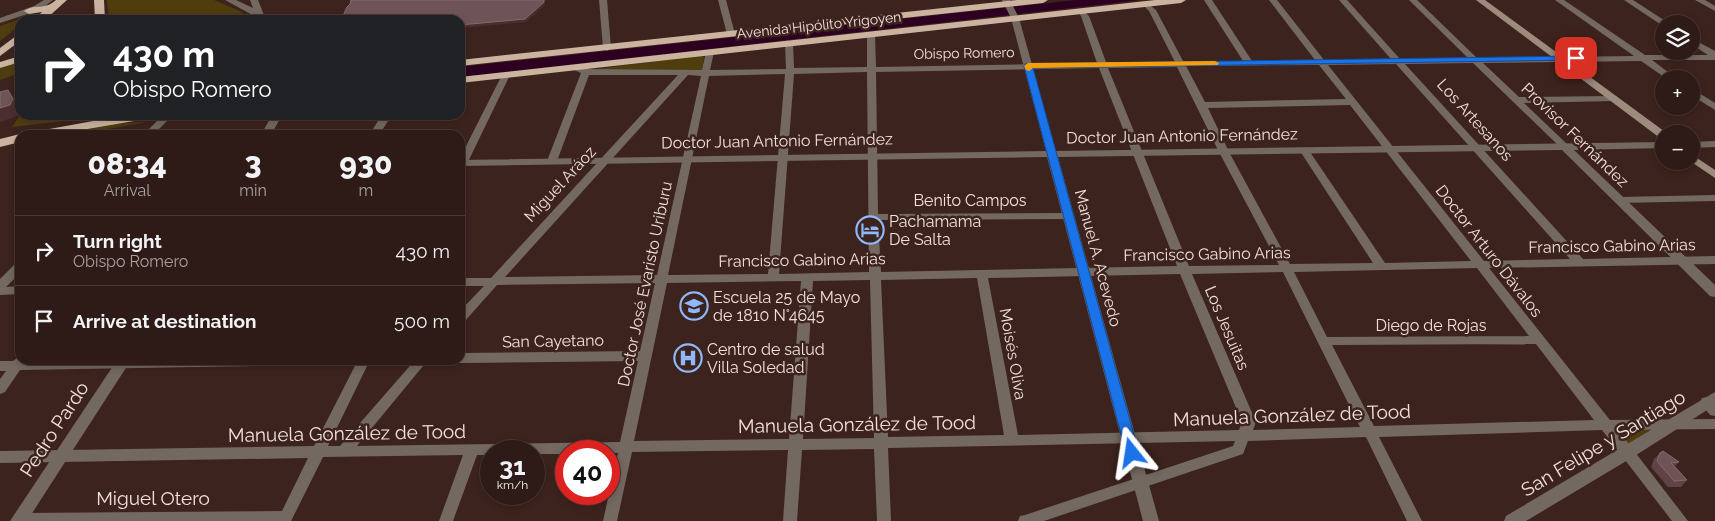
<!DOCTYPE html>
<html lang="en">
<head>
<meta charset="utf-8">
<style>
	body { margin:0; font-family:Raleway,sans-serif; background:#3a2723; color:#f1f3f6; height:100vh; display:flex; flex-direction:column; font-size:19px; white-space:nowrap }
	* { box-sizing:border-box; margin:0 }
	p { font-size:16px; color:#a7a1a1 }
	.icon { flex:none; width:28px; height:28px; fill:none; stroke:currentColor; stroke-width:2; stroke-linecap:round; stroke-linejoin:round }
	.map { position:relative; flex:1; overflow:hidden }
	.sheet { position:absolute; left:15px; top:130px; width:450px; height:235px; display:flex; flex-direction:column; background:#2e1a16; border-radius:15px; box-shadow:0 2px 8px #0003,0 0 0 1px #493835 }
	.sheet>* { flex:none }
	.hud { position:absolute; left:15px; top:15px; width:450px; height:105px; border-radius:15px; box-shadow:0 2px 8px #0003,0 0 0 1px #493835; background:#202124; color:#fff; overflow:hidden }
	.controls { position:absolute; left:1655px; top:15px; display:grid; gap:10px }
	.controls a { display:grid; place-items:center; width:45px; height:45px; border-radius:50%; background:#2e1a16; box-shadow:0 2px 8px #0003,0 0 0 1px #493835; font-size:25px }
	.speed { position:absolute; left:480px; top:440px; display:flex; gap:10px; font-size:25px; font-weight:700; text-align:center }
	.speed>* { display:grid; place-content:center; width:65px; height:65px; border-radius:50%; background:#2e1a16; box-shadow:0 2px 8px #0003,0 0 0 1px #493835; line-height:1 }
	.speed small { font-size:12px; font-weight:400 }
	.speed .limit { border:8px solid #d22; background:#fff; color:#111 }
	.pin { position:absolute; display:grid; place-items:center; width:42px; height:42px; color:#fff; margin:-21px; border-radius:10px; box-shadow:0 2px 8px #0006 }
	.me { position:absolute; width:55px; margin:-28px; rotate:345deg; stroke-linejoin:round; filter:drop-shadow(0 0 4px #0008) }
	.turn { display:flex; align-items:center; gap:18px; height:105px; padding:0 15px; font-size:22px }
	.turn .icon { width:65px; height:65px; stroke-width:2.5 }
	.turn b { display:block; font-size:35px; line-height:42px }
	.eta { display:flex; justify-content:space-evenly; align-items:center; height:85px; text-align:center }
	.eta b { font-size:30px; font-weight:800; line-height:35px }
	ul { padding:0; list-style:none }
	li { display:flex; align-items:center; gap:15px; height:70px; padding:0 15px; border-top:1px solid #493835 }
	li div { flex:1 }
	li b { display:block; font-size:19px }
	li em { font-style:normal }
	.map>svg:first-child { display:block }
	.green { fill:#4f3d0e }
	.water { fill:#2d0021 }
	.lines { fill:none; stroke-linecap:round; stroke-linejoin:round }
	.minor { fill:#746961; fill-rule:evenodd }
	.tertiary { fill:#746961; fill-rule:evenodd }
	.secondary { fill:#9d8c7e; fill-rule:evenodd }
	.trunk { fill:#cbb3a0; fill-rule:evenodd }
	.wall { fill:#5f4347 }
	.shaded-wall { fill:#4b2f30 }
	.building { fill:#6f5457; stroke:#836a6c }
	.route { fill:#1a73e8; stroke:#114b97 }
	.slow { fill:#f59e0b }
	.labels { text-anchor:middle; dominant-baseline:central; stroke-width:5; stroke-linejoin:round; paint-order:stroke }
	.far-street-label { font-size:14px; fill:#f2e0dc; stroke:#3d231d }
	.street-label { font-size:16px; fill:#f2e0dc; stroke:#3d231d }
	.poi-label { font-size:16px; fill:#f2e0dc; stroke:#3d231d; text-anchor:start }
	.near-street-label { font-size:19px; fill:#f2e0dc; stroke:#3d231d }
</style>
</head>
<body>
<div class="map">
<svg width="1715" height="521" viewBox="0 0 1715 521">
	<rect width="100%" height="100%" fill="#3d231d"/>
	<path class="green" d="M107 0H214L242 12 247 20H109Z
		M26 17H30L26 20H20V25L0 41V26Z
		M701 55 704 57 702 71 597 69Z
		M20 60V79L17 74 0 80V68Z
		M20 115H117L12 127Z
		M141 122H147L74 135H45L112 124Z
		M1608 426H1668L1628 451Z"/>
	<path class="water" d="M1076 0H1141L460 77V67Z"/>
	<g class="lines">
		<path class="minor" d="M44 0H53L40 10 0 23V18L34 6Z
			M599 0H607L611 48 607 51 603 48Z
			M718 0H726L735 34 734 36 727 34Z
			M1204 0H1212L1252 61 1315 60 1269 0H1277L1324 60 1391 59 1339 0H1347L1400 59 1468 58 1409 0H1417L1477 58 1634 56 1555 0H1564L1645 55H1708L1691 44V38L1715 51V60H1652L1677 79H1667L1641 61 1483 63 1519 97 1616 96 1618 98 1613 101 1524 103 1567 144 1569 146 1567 148H1561L1473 63 1405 64 1583 259 1715 256V264L1489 268 1610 420 1715 419V429L1618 430 1688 521H1672L1602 430 1379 437 1422 521H1407L1366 437 1248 441 1243 454 1044 521H1018L1020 516 1025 515 1233 446 1235 441 888 448 891 521H877L874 449 802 450 797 521H783L788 450 632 452 617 521H603L618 453H609V451H566V454H534V451H491V455H477L453 521H439L463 455 323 457 291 521H14L13 519 15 514 20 513 282 511 308 458 0 463V451L314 446 358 360H370L328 446H340L415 360H428L357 446 620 442 638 361 460 363 455 360H460V353L640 351 655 283 497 285 464 322 460 323V311L484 286H460V278H491L678 75H589L557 161 552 164 547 161 581 73 572 69V65H578L587 69 702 70 706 52 710 49 714 52 710 70 786 69 785 43 789 41 793 43 794 68 867 67V34L871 32 875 34 876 67 1097 63 1081 16 1077 11 1081 9 1089 16 1106 62H1175L1149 11 1142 4 1146 2 1156 10 1183 61H1243ZM1396 64 1570 259 1484 261 1328 65ZM1319 65 1346 99 1205 102 1186 66ZM1177 67 1219 152 1279 265 1189 266 1108 68ZM1099 68 1177 266 881 272 878 220 1068 219 1073 216 1068 213 878 214 876 72ZM867 72 869 272 779 274 794 74ZM785 74 768 274 668 275 709 76ZM688 75 701 76 657 275 505 277ZM1350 105 1471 261 1385 263 1308 149 1305 148 1300 151 1373 263 1290 264 1229 152 1208 108ZM1477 268 1529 336 1327 337 1294 272ZM1283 272 1360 427 1253 430 1256 422 1192 274ZM1180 274 1242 422 1239 430 1018 435 988 278ZM977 278 1004 435 888 437 881 280ZM870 280 874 438 803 439 813 281ZM801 281 789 439 634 441 667 283ZM1536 344 1594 420 1374 426 1332 345Z
			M1624 0H1633L1670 24H1664L1663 26Z
			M1695 0H1705L1715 6V11Z
			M506 72 510 75 465 168 460 171V158L502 75Z
			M1691 88 1715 103V110L1691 95Z
			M163 115H173L153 135H143Z
			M382 115H392L379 135H369Z
			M267 129 272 132 270 134 246 135 248 133Z
			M1715 195V201L1619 203 1614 200 1619 197Z
			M20 262V273L6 287 20 286V294L0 295V279L16 263Z
			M20 356V360L26 361 326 360 324 363 320 365 20 370 5 392 0 394V379L6 371H0V361H13Z
			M1707 397 1715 402V416L1710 415 1700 402 1702 398Z"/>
		<path class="tertiary" d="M225 0H236L253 8 250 0H258L266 20H258L256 17Z
			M1002 0H1010L1019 18 1056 151 1664 142V148L1574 150 1715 285V297L1710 296 1562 150 1058 157 1159 521H1143L1047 157 460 166V160L1046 151 1011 18Z
			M272 115H282L271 135H261Z
			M1715 141V147L1691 148V142Z
			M117 360H131L27 521H10Z
			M1715 392V405L1633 457 1526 521H1504L1506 516Z"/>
		<path class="secondary" d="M1476 0H1485L1668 134H1664V139L1660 138Z
			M1691 154 1715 170V178L1690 161H1691Z"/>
		<path class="trunk" d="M56 0H67L45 20H34L42 12 29 14 24 11C35 3 44 11 56 0Z
			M94 0H104L105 20H95Z
			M1017 0H1048L1043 3 460 66V60Z
			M1155 0H1186L1181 3 460 83V77Z
			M20 33V41L0 56V48Z
			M20 56V62L0 68V62Z
			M126 115H158L152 118 52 135H27L33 132Z
			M20 134 22 135H20V142L0 147V139Z"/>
	</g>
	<path class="wall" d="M1660 453 1679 462 1675 466 1687 480 1681 487H1668L1651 467 1654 459Z"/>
	<path class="shaded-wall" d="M545 0V5L526 22 460 28V25Z
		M8 90 16 101 20 109V111L17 116 0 122V108Z"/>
	<path class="building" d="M351 0H544V2L525 19 460 25V20H341L347 7 350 4Z
		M8 90 13 99 10 105 0 108V92Z
		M1663 451 1679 462 1671 463 1687 480 1674 481 1657 461 1660 453Z"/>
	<path class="route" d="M1576 56 1580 58 1579 60 1033 68 1139 453 1137 457 1132 459 1127 457 1024 66 1025 64Z"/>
	<path class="slow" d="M1215 61 1219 63 1218 65 1033 68 1029 71 1026 70 1024 66 1028 63Z"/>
	<defs>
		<g id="hotel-ring" transform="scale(1.4375)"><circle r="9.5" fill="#3d231d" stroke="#90b8fd" stroke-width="1.5"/><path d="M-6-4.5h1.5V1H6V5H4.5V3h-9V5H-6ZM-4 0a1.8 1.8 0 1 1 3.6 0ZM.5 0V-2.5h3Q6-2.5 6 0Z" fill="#90b8fd"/></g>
		<g id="university-ring" transform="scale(1.4375)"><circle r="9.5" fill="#3d231d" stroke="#90b8fd" stroke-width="1.5"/><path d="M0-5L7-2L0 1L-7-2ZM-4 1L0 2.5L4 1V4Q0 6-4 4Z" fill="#90b8fd"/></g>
		<g id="hospital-ring" transform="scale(1.4375)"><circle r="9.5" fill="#3d231d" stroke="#90b8fd" stroke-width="1.5"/><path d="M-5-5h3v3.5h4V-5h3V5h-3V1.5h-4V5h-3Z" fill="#90b8fd"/></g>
	</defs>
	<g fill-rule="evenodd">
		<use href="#hotel-ring" x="870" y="230"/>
		<use href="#university-ring" x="694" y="306"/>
		<use href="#hospital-ring" x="688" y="358"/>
	</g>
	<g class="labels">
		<g class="far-street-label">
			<text transform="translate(819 25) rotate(-6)">Avenida Hipólito Yrigoyen</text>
			<text transform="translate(964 53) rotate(-1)">Obispo Romero</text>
		</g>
		<g class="street-label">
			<text transform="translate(1475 120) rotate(48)">Los Artesanos</text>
			<text transform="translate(1575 135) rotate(44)">Provisor Fernández</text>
			<text transform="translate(1182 136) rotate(-1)">Doctor Juan Antonio Fernández</text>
			<text transform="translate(777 141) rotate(-1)">Doctor Juan Antonio Fernández</text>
			<text transform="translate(560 184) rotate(-47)">Miguel Aráoz</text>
			<text x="970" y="200">Benito Campos</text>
			<text transform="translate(1612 246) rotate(-1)">Francisco Gabino Arias</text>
			<text transform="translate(1489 251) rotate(52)">Doctor Arturo Dávalos</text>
			<text transform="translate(1207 254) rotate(-1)">Francisco Gabino Arias</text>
			<text transform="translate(1098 258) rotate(75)">Manuel A. Acevedo</text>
			<text transform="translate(802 260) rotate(-1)">Francisco Gabino Arias</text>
			<text transform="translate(645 284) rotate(-78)">Doctor José Evaristo Uriburu</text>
			<text x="1431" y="325">Diego de Rojas</text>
			<text transform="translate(1227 328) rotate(67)">Los Jesuitas</text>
			<text transform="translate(553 341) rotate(-1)">San Cayetano</text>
			<text transform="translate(1013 354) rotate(80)">Moisés Oliva</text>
		</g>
		<g class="poi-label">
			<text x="889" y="221">Pachamama<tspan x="889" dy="18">De Salta</tspan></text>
			<text x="713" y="297">Escuela 25 de Mayo<tspan x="713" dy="18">de 1810 N°4645</tspan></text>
			<text x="707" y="349">Centro de salud<tspan x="707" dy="18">Villa Soledad</tspan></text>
		</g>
		<g class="near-street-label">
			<text transform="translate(1292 415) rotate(-2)">Manuela González de Tood</text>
			<text transform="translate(857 424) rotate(-1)">Manuela González de Tood</text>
			<text transform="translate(54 429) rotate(-57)">Pedro Pardo</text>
			<text transform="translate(347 433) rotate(-1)">Manuela González de Tood</text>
			<text transform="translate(1603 443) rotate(-31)">San Felipe y Santiago</text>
			<text x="153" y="498">Miguel Otero</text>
		</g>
	</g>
</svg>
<div class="controls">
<a><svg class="icon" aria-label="layers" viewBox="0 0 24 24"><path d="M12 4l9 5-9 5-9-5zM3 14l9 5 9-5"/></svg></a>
<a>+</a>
<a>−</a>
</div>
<div class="speed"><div>31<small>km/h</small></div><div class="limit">40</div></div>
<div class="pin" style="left:1576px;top:58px;background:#d93025"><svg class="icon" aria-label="arrive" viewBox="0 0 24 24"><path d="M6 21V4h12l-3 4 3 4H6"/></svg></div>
<svg class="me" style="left:1132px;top:453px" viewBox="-20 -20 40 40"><path d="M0-17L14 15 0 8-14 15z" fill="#1a73e8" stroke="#fff" stroke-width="4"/></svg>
<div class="hud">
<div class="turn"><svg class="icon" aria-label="right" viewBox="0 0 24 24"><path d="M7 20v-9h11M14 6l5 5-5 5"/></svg><div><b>430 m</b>Obispo Romero</div></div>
</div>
<section class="sheet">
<div class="eta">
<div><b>08:34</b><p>Arrival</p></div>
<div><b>3</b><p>min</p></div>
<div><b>930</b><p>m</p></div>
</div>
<ul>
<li><svg class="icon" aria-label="right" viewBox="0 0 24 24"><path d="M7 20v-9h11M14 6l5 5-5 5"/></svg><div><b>Turn right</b><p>Obispo Romero</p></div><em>430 m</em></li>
<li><svg class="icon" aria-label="arrive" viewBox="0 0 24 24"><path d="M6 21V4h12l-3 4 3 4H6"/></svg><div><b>Arrive at destination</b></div><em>500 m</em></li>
</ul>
</section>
</div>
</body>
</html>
